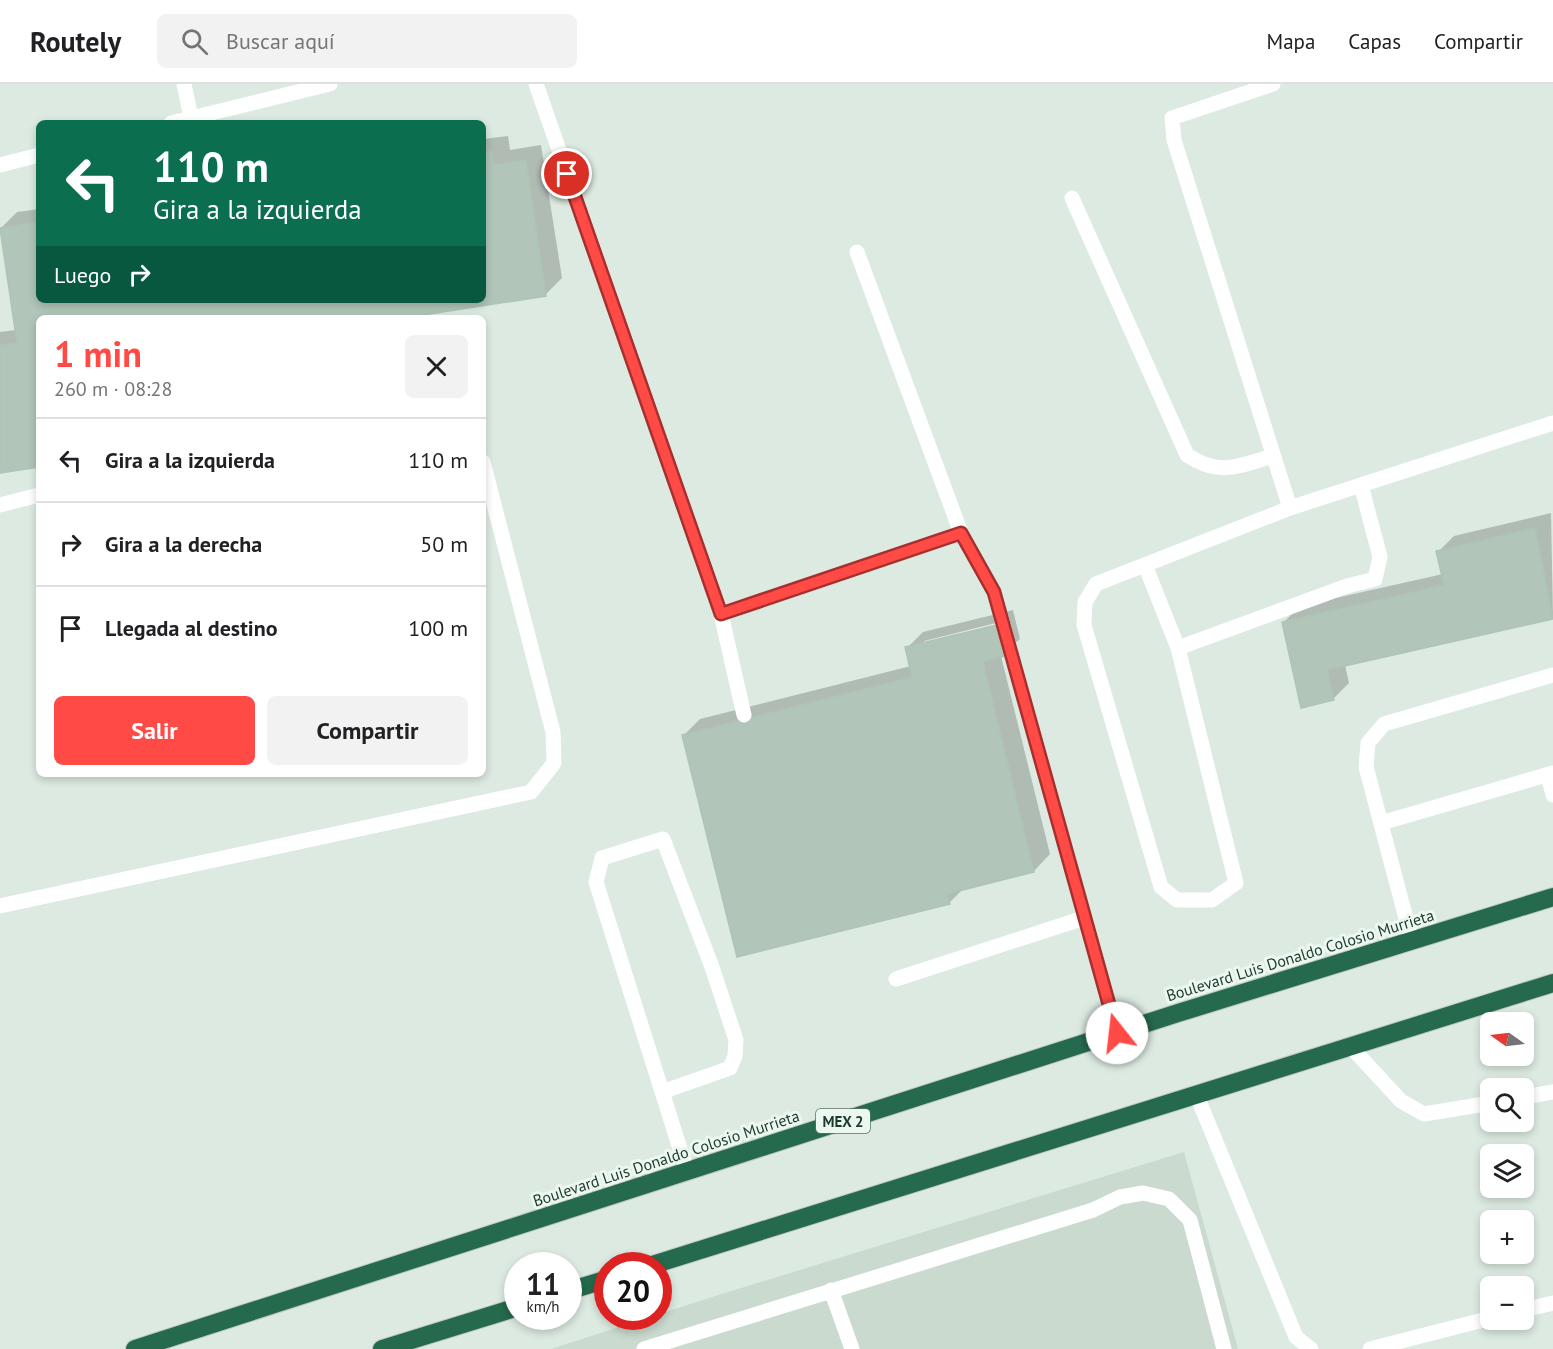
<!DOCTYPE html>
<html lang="es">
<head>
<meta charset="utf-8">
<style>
	body { margin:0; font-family:"PT Sans",sans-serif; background:#f2f2f2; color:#202124; height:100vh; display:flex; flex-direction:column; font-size:22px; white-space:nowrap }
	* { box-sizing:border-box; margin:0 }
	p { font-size:20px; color:#757577 }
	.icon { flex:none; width:33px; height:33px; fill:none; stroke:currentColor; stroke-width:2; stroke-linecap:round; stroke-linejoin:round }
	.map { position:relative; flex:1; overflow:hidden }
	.side { position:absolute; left:36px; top:231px; width:450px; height:462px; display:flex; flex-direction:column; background:#fff; border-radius:9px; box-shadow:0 3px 9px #0003 }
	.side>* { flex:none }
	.top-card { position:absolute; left:36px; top:36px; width:450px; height:183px; border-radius:9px; box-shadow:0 3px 9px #0003; background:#0b6e4f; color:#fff; overflow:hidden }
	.needle { width:39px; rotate:284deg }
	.buttons { position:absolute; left:1480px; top:928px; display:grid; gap:12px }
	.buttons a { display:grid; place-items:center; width:54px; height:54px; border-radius:9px; background:#fff; box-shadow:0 3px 9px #0003; font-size:30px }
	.speed { position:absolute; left:504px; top:1168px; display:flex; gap:12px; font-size:30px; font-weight:700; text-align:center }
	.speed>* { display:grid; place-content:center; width:78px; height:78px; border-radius:50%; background:#fff; box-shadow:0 3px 9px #0003; line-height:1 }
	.speed small { font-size:15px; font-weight:400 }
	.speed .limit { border:9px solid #d22; background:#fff; color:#111 }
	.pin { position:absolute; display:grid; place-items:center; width:51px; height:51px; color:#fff; margin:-26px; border:3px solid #fff; border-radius:50%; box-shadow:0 2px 6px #0007 }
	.me { position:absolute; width:66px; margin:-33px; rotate:344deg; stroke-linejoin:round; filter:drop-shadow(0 0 4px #0008) }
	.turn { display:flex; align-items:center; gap:21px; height:126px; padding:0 18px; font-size:27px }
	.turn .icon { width:78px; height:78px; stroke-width:2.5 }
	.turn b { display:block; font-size:42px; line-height:51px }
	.then { display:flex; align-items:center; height:57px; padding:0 18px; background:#0003; gap:12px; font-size:22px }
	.round { display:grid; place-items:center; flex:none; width:63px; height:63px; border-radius:9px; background:#f2f2f2 }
	.head { display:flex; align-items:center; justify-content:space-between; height:102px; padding:0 18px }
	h1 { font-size:36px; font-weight:600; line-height:45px; color:#ff4a45 }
	.button { display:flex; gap:12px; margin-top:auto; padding:12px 18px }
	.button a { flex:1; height:69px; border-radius:9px; background:#ff4a45; color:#fff; font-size:24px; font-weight:600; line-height:69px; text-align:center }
	.button a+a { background:#f2f2f2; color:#202124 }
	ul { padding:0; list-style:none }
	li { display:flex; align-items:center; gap:18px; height:84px; padding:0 18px; border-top:2px solid #e0e0e0 }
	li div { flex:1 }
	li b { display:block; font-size:22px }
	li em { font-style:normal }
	header { display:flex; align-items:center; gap:36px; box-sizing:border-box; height:84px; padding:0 30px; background:#fff; border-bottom:2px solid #e0e0e0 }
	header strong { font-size:28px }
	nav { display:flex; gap:33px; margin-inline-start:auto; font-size:21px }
	.search { width:420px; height:54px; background:#f2f2f2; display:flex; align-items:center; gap:15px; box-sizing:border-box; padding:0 21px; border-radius:9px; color:#757577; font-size:22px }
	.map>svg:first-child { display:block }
	.built { fill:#cadacf }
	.shadow { fill:#0003; fill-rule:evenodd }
	.building { fill:#b1c5b9; stroke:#aec4b6; stroke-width:1.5 }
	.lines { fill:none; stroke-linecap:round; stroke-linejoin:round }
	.highway-casing { stroke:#bfc8c4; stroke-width:20 }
	.lane { stroke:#fff; stroke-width:15 }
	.highway { stroke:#256a4d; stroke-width:18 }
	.route-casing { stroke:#a6302d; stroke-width:15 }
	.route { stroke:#ff4a45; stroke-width:10 }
	.labels { text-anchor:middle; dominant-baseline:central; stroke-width:6; stroke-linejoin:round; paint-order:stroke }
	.shield { fill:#ecf7ef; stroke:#5a7366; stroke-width:1.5 }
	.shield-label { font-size:15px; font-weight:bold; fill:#1c3b2c }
	.street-label { font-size:16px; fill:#1c3b2c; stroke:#ecf7ef }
</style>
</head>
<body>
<header>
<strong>Routely</strong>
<div class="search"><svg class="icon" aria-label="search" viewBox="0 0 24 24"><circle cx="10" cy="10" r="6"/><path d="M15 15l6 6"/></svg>Buscar aquí</div>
<nav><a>Mapa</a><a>Capas</a><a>Compartir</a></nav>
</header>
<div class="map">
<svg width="1553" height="1265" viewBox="0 0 1553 1265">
	<rect width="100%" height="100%" fill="#dceae1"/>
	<path class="built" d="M1184 1068 1238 1265H551L650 1233H658L659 1230 725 1209Z"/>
	<path class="shadow" d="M508 52 510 66 541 61 562 194 546 210 394 234H39V381L0 388V248L16 246 1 144 17 128 39 125V216H483V55Z
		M1551 429 1553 534 1345 581 1349 599 1333 615 1284 538 1300 522 1443 490 1438 468 1454 452Z
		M1013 526 1020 555 1001 572 1050 770 1034 787 964 804 949 819 684 651 700 635 911 582 907 564 923 548ZM1004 537V540L924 560V557Z"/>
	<path class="building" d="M492 67 494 81 526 76 546 212 404 234H39V383L0 389V261L17 259 0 144 39 138V216H483V68Z
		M1535 444 1553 535 1327 586 1334 616 1301 624 1282 538 1444 501 1436 467Z
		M997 541 1004 572 983 578 1034 788 947 810 950 820 737 873 682 651 912 593 905 563Z"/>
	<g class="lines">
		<g class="highway-casing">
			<path id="highway" d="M649 1182 1553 899
				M568 1207 608 1195
				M135 1265 1178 929 1553 813
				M382 1265 518 1223"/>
		</g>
		<path class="lane" d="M184 0 191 34
			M536 0 721 530 961 449
			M1273 0 1172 34 1174 56 1290 424
			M171 39 330 0
			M0 81 39 71
			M1072 114 1187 371C1220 393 1238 382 1273 372
			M857 168 961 449 994 508 1117 949
			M0 421 39 411
			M1145 481 1178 564 1236 799 1212 816H1177L1161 803 1084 541 1085 518 1096 500 1290 424 1553 339
			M721 530 744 631
			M1178 564 1347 502 1375 495 1380 473 1361 401
			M1548 691 1553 711
			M1381 739 1553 689
			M0 822 531 708 554 679 553 648 483 378
			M1412 857 1366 683 1368 659 1384 640 1553 591
			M896 895 1084 834
			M1351 963 1401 1017 1424 1030 1491 1019
			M662 1008 730 984 735 972 736 956 712 883 663 755 602 774 596 798 687 1087
			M1197 1012 1296 1253 1311 1265
			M1524 1013 1553 1008
			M831 1206 852 1265
			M1524 1226 1553 1219
			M644 1265 1093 1126 1120 1113 1143 1109 1169 1115 1190 1136 1224 1265
			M1370 1265 1491 1234"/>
		<use href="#highway" class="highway"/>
	</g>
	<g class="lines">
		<g class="route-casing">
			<path id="route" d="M567 90 721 530 961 449 994 508 1117 949"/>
		</g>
		<use href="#route" class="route"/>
	</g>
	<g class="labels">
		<rect class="shield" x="816" y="1025" width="54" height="24" rx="4.5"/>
		<g class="shield-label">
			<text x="843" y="1037">MEX 2</text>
		</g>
		<g class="street-label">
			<text transform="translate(1300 871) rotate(-17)">Boulevard Luis Donaldo Colosio Murrieta</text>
			<text transform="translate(666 1074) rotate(-18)">Boulevard Luis Donaldo Colosio Murrieta</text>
		</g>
	</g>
</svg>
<div class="buttons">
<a><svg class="needle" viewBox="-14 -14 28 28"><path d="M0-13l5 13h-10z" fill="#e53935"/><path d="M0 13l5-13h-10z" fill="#757577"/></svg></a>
<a><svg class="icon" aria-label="search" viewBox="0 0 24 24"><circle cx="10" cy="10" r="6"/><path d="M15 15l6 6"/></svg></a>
<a><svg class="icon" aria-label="layers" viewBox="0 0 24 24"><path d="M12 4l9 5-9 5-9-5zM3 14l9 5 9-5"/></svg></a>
<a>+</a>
<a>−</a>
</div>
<div class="speed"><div>11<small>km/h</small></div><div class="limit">20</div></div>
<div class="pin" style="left:567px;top:90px;background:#d93025"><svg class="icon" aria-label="arrive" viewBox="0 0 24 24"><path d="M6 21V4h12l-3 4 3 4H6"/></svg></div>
<svg class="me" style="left:1117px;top:949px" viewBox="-20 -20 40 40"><circle r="19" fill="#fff"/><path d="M0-13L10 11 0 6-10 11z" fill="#ff4a45"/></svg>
<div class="top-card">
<div class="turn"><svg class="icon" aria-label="left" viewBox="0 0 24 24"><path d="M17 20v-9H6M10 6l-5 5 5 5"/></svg><div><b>110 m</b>Gira a la izquierda</div></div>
<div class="then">Luego<svg class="icon" aria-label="right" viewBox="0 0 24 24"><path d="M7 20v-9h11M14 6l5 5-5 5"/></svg></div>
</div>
<section class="side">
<div class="head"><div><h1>1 min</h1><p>260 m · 08:28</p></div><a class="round"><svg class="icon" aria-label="close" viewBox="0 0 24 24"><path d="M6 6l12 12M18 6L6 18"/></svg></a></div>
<ul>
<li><svg class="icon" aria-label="left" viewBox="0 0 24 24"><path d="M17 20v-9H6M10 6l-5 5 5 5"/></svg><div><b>Gira a la izquierda</b></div><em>110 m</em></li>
<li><svg class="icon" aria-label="right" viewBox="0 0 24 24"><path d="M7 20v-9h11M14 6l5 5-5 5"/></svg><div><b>Gira a la derecha</b></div><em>50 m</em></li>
<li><svg class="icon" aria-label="arrive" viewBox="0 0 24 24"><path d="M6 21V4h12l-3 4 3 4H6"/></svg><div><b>Llegada al destino</b></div><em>100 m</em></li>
</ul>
<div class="button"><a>Salir</a><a>Compartir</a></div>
</section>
</div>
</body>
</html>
